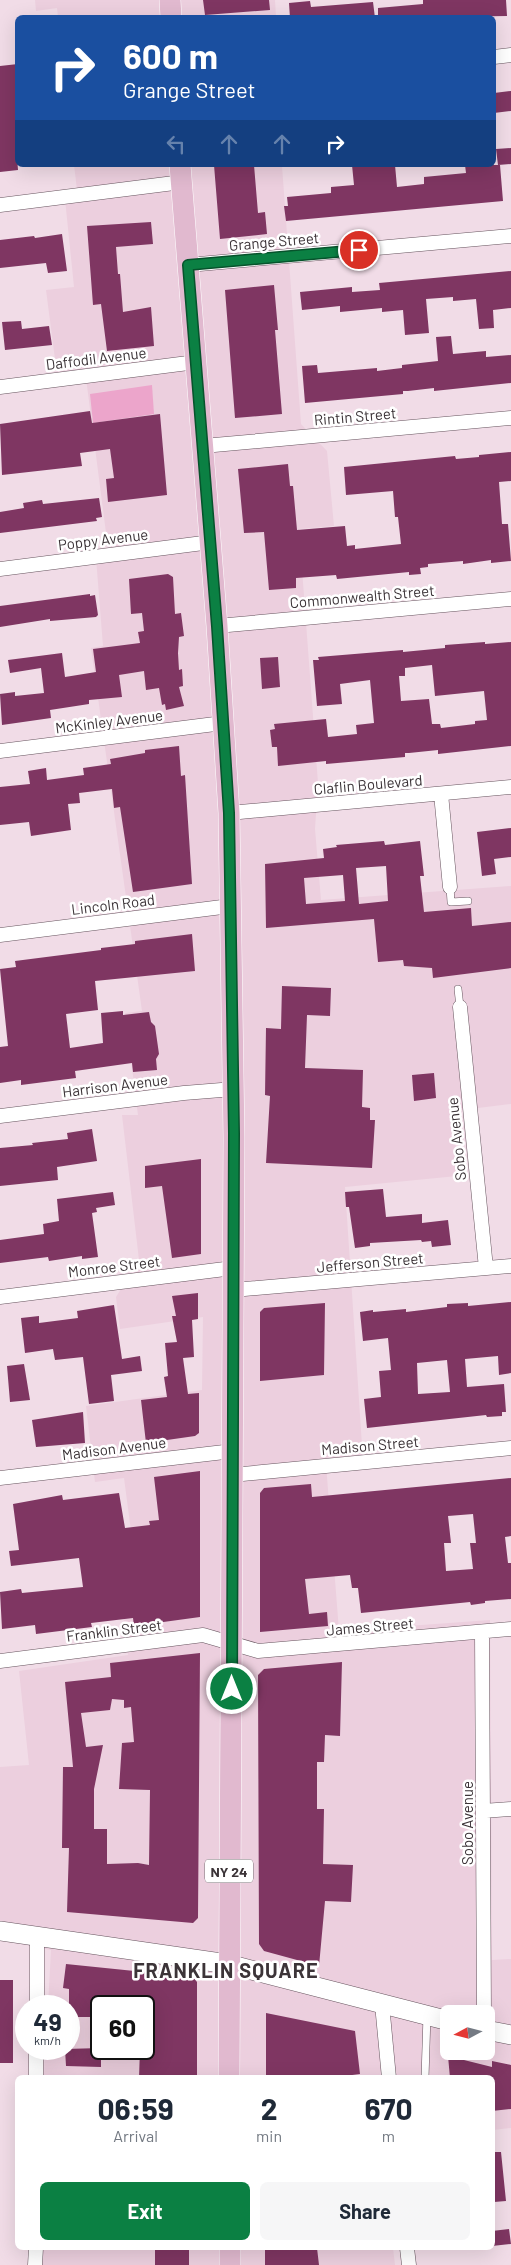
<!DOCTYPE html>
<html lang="en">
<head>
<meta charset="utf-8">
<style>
	body { margin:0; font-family:Barlow,sans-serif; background:#f6f6f7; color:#1f2937; height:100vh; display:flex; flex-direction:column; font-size:19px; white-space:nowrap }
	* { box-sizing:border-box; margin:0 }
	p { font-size:16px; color:#747a83 }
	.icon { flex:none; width:28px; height:28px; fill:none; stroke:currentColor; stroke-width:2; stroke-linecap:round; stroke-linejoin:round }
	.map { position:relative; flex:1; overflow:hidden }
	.side { position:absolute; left:15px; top:2075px; width:480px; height:175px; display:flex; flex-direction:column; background:#fff; border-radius:8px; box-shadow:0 5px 20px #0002 }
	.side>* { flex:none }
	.hud { position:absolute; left:15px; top:15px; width:481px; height:152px; border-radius:8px; box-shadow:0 5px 20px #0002; background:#1a4fa0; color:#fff; overflow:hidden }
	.needle { width:32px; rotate:263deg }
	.controls { position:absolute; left:440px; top:2005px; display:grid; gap:10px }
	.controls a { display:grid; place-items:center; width:55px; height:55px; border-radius:8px; background:#fff; box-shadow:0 5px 20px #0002; font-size:25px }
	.speed { position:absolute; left:15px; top:1995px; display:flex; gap:10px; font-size:25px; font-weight:700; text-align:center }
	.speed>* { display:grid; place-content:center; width:65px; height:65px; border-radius:50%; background:#fff; box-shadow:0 5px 20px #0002; line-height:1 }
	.speed small { font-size:12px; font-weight:400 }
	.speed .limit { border:2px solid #111; border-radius:8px; background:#fff; color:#111 }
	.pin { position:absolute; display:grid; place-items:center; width:42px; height:42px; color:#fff; margin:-21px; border:2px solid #fff; border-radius:50%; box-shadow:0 1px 5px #0007 }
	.me { position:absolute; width:55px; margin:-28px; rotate:0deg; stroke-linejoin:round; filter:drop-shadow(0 0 4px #0008) }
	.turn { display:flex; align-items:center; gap:18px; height:105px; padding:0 25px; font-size:22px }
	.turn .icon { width:65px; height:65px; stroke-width:2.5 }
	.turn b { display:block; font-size:35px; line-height:42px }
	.lanes { display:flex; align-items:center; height:48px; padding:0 25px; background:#0003; justify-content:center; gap:25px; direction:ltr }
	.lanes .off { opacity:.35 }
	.eta { display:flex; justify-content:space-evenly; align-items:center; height:85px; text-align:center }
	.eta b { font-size:30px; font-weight:700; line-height:35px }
	.cta { display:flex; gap:10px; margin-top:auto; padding:10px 25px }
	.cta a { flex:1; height:58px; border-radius:8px; background:#0b8043; color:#fff; font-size:20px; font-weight:700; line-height:58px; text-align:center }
	.cta a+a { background:#f6f6f7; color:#1f2937 }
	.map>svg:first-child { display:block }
	.built { fill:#eccfde; fill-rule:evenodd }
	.green { fill:#eca5cb }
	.building { fill:#7f3662; fill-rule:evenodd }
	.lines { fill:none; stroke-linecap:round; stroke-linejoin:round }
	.service-casing { stroke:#66545e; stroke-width:8 }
	.minor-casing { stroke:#66545e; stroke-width:15 }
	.secondary-casing { stroke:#66545e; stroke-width:20 }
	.primary-casing { stroke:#fff; stroke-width:22 }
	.service { stroke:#fff; stroke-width:7 }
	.minor { stroke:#fff; stroke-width:14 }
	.secondary { stroke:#fff; stroke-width:19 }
	.primary { stroke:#e1b9cf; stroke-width:21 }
	.route-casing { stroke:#07532c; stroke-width:12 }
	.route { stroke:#0b8043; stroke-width:9 }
	.labels { text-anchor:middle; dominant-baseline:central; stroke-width:5; stroke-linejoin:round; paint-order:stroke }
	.shield { fill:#fff; stroke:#767174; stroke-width:1 }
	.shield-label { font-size:14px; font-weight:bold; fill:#3c3438 }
	.street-label { font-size:15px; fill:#3c3438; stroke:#fff }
	.district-label { font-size:20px; font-weight:bold; letter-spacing:1px; fill:#3c3438; stroke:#fff }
</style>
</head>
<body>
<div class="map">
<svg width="511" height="2265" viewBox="0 0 511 2265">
	<rect width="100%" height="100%" fill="#f1dce7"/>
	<path class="built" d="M35 0H275L276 17H58L57 8 36 11Z
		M74 165H289L282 166 301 424 327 451 334 526 299 529 318 783 315 829 321 900 511 886V1104L454 1111 457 1176 345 1187 363 1461 326 1464 339 1631 490 1620 492 1960 511 1959V2128L493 2130 492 2078 44 2077 45 2049H69V2006H48L51 1950 0 1940V1767L29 1765 19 1671 128 1655 118 1573 136 1569 124 1478 95 1482 86 1406 202 1390 203 1317 120 1329 116 1297 139 1260 122 1115H138L125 1013 142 1011 91 648 103 646 96 558 109 556 86 378 58 382 46 290 74 287 65 199 78 198ZM101 2006H144V2049H101ZM449 2014H486V2051H449Z
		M34 2248H393L395 2265H33Z"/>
	<path class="green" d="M152 385 154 414 93 423 90 394Z"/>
	<path class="building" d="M203 0H269L270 10 205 15Z
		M423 0H506L507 16 378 18V8L423 4Z
		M310 1 311 7 373 2 375 18H290L289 3Z
		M18 64V130H15L18 170 0 172V66Z
		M511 91V111L494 113V93Z
		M511 148V164L498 165 496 149Z
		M214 165H254L258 213 265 212 267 234 220 239Z
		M352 165H395L397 187 424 184V177L466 173 465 165H500L503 201 286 221 284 206H288L287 197 331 193V187L354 185Z
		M151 222 153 244 116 247 118 274H120L123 312 151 307 154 346 107 351 101 304 93 305 87 226Z
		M62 234 67 271 48 273 46 263 0 268V240L34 236 35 238Z
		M511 271V308L493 310 494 328 479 329 476 299 453 301V297L426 299 429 333 405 335 403 310 382 312V308L340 312V306L302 310 300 292 352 287V292L380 290 379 283Z
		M274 285 278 330H275L282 414 235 418 225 290Z
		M21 321 22 329 49 326 52 345 5 350 2 322Z
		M451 336 453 354 486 351V357L511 355V383L434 391V388L408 391H403V394L305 403 302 366 317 365 318 373 377 368V371L402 368V365L438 361 436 337Z
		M90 411 92 423 160 414 167 495 108 502 106 479 114 478 110 449 80 453 82 466 2 475 0 424Z
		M511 452V481L499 482 502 524H508L511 561 491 563V560L463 564V561L428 564V567L420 568 421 574 409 575V572L337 579 336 575 296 578V588L269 590 264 532 244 533 238 469 288 464 290 486H293L297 530 345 526 347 546 355 545V549L401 544 398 517H395L393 491 346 495 344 467 455 456 456 459 479 457V455Z
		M99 498 102 517 96 518 97 521 0 533V512L24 508 23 503 42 500 43 504Z
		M168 574 173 577 175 614 181 613 184 636 179 637 178 653 179 670 182 669 183 686 179 687 184 706 166 710 165 704 162 705 159 688 146 690 144 671 119 675 122 697 89 700V704L50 710 51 718 2 725 0 694 15 692V696L44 693 41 668 10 673 8 660 62 653 65 677 96 672 93 649 140 643 138 632 144 631 142 613 131 614 129 579Z
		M90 594V596L95 595 98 615 96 617 50 621V619L0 627V606Z
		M485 642V644L511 642V746L438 754V750L409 753H405V757L326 764V761L278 766 277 747H272L270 730 275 729 274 724 326 719 328 737 357 734 356 725 374 723 370 680 340 684 342 704 317 706 313 660H319L318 657 403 650V652L445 648V645ZM432 665 435 696 484 691 487 720 475 721V724L441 728 440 724H432L429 699 401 701 399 676H405V668Z
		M278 657 280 687 262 689 260 658Z
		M179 746 181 776 185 775 192 884 133 892 120 807 114 808 112 789 79 793 80 803 68 804 71 830 31 836 29 822 0 825V787L30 784 28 771 46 768 47 780 84 775 83 768 111 764 110 759 145 753V750Z
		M511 828V857L494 859 496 874 482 876 477 832Z
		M384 841 385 845 420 841 424 876H420L424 912 471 908 472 926 511 922V968L433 978 432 968 404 966 403 960 378 962 374 919 266 928 265 864 324 858 323 849 337 847 336 845ZM386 866 388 901 359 904 356 868ZM343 875 345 901 306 904 304 878Z
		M192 934 195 971 95 981 98 1010 66 1014 70 1048 103 1043 101 1013 123 1011V1015L149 1012 151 1022 155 1026 159 1054 156 1059 157 1070 133 1072 132 1063 75 1071 76 1078 21 1085V1080L0 1083V1047L8 1046 0 969 16 967 15 961 101 950V948L135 944V941Z
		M282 986 331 988 330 1016 307 1015 305 1068 363 1070 362 1107 370 1108V1120H375L372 1168 266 1163 270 1096 265 1095 266 1028 281 1029Z
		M434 1073 436 1098 414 1101 412 1075Z
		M92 1129 97 1161 57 1167 58 1180 0 1186V1148L33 1145 32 1143 68 1139 67 1133Z
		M201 1159V1254L172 1258 162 1186 145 1188V1166Z
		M383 1189 386 1217 422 1214V1223L448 1220 451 1245 432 1247 431 1241 422 1242 421 1240 370 1243V1246L355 1248 349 1207H346L345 1192Z
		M113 1192 115 1205 96 1208 97 1212 92 1213 98 1257 82 1259V1256L49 1261 48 1257 0 1263V1240L44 1234 43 1224 59 1221 57 1199Z
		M198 1293V1319L192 1320 194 1357 183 1358 188 1394 199 1393V1433L195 1436 146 1443 141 1400 167 1397 164 1377 168 1376 165 1343 177 1342 172 1316H176L172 1296Z
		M511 1302V1373L499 1375 498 1356 465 1359 467 1387 504 1384 506 1412H502V1416L487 1417 486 1415 367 1428 364 1399 381 1397 379 1371 391 1370 388 1338 363 1341 360 1312 373 1310V1312L406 1309V1312L447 1307V1304L468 1303V1306ZM447 1360 450 1392 418 1394 417 1363Z
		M325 1303 324 1375 260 1381V1312L264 1308Z
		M114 1305 122 1359 140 1356 142 1371 111 1375 114 1401 89 1404 83 1357 55 1360 53 1349 25 1353 21 1318 39 1316V1323L78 1318 77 1311Z
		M24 1364 30 1400 10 1402 7 1366Z
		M83 1412 85 1443 36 1447 32 1420Z
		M200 1471V1617L134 1626 133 1618 91 1623 92 1627 36 1634 35 1625 2 1629 0 1592 21 1589 22 1593 83 1587 79 1558 11 1566 9 1551 19 1550 13 1504 62 1495 63 1500 119 1493 125 1528 150 1525 149 1521 159 1520 154 1477Z
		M511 1478V1536L505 1537 508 1563H511V1599L485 1601V1603L471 1605 470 1602 361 1613 358 1588H352L350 1575 305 1579 309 1614 327 1612 328 1626 260 1632V1493L264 1488 311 1484 312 1497ZM473 1514 476 1543H470L473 1569 446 1571 444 1543H451L448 1516Z
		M200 1653 198 1918 193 1923 67 1912 69 1848H62L63 1767H73L65 1682 111 1677 110 1663ZM112 1699 124 1700V1708L131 1707 134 1742 122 1743 119 1789 150 1790 149 1865 138 1863 107 1864V1829H94V1789L103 1745 86 1747 81 1713 110 1710Z
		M342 1662 340 1736 325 1735 324 1762H317V1809H324L323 1864 353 1865 351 1902 325 1901 319 1966 264 1951 259 1944 258 1675 264 1669Z
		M66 1964 193 1977 197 1982V2078H139L140 2049H144V2006H101V2017H69V1989L63 1988Z
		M0 1980H13V2063H0Z
		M266 2013 355 2031 360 2074 329 2078H266Z
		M101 2048V2067L66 2066 65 2049Z
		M448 2056 492 2067V2061L511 2065V2109L492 2111V2078H450Z
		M492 2152H501L506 2201 494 2202Z
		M509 2229 511 2244 492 2246V2231Z
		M155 2248H189V2265H155Z
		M265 2248H317L319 2265H265Z"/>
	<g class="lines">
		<g class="service-casing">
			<path id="service" d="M450 887 451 902 468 901
				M458 989 460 1007
				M425 2078 427 2015"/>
		</g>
		<g class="minor-casing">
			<path id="minor" d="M494 57 511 55
				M0 205 182 182
				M188 265 511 236
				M0 387 196 362
				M203 446 511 418
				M0 569 211 542
				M217 626 511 599
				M0 751 223 723
				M441 794 450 887
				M229 813 511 787
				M0 935 230 906
				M460 1007 486 1268
				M0 1116 184 1093 234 1089
				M233 1290 511 1266
				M0 1297 233 1268
				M232 1475 511 1448
				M0 1478 233 1451
				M482 1632 484 2014
				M0 1661 203 1635 258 1651 511 1629
				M483 1811 511 1809
				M382 2004 389 2078
				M37 2006V1936
				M36 2078V2049
				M407 2248 409 2265
				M35 2265 36 2248"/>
		</g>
		<g class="secondary-casing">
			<path id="secondary" d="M0 1931 228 1964 449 2021
				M486 2030 511 2035"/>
		</g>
		<g class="primary-casing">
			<path id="primary" d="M170 0 171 18
				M180 165 217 626 229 813 234 1138 229 2078
				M230 2248V2265"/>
		</g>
		<use href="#service" class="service"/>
		<use href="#minor" class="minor"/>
		<use href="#secondary" class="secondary"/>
		<use href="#primary" class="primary"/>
	</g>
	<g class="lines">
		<g class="route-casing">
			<path id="route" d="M232 1689 234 1133 229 813 217 626 188 265 359 250"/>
		</g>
		<use href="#route" class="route"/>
	</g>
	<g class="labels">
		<rect class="shield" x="205" y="1859.5" width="48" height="23" rx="4"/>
		<g class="shield-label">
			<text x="229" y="1871">NY 24</text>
		</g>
		<g class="street-label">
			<text transform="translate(274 241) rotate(-5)">Grange Street</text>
			<text transform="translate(96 358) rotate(-7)">Daffodil Avenue</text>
			<text transform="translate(355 416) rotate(-5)">Rintin Street</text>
			<text transform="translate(103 539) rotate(-7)">Poppy Avenue</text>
			<text transform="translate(362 596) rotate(-5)">Commonwealth Street</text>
			<text transform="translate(109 721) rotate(-7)">McKinley Avenue</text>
			<text transform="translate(368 784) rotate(-5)">Claflin Boulevard</text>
			<text transform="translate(113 904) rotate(-7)">Lincoln Road</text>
			<text transform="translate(115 1085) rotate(-7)">Harrison Avenue</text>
			<text transform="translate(456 1139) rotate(-96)">Sobo Avenue</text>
			<text transform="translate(370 1262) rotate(-5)">Jefferson Street</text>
			<text transform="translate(114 1266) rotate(-7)">Monroe Street</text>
			<text transform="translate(370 1445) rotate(-5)">Madison Street</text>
			<text transform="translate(114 1448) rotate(-7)">Madison Avenue</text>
			<text transform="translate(370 1626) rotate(-5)">James Street</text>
			<text transform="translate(114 1630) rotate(-7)">Franklin Street</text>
			<text transform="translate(467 1823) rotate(-90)">Sobo Avenue</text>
		</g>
		<g class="district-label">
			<text x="226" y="1970">FRANKLIN SQUARE</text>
		</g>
	</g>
</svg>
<div class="controls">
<a><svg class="needle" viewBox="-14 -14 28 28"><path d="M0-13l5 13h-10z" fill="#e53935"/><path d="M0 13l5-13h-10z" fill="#747a83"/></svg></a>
</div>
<div class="speed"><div>49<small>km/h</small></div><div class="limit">60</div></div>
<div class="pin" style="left:359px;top:250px;background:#d93025"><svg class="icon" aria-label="arrive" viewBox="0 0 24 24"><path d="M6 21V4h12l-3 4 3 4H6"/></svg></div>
<svg class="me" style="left:232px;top:1689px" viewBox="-20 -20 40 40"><circle r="17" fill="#0b8043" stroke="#fff" stroke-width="3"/><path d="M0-11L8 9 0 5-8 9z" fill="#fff"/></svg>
<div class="hud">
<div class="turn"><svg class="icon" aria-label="right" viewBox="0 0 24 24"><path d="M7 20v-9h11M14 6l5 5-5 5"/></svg><div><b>600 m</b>Grange Street</div></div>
<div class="lanes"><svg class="icon off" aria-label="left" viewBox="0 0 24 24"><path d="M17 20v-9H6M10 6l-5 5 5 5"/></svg><svg class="icon off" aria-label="ahead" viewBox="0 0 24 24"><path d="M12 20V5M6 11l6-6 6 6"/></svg><svg class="icon off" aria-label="ahead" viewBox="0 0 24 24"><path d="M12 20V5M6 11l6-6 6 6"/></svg><svg class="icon" aria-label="right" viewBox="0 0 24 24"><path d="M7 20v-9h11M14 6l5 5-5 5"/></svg></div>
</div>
<section class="side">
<div class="eta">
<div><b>06:59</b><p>Arrival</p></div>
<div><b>2</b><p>min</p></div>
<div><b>670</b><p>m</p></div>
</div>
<div class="cta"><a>Exit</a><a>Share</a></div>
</section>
</div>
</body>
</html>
